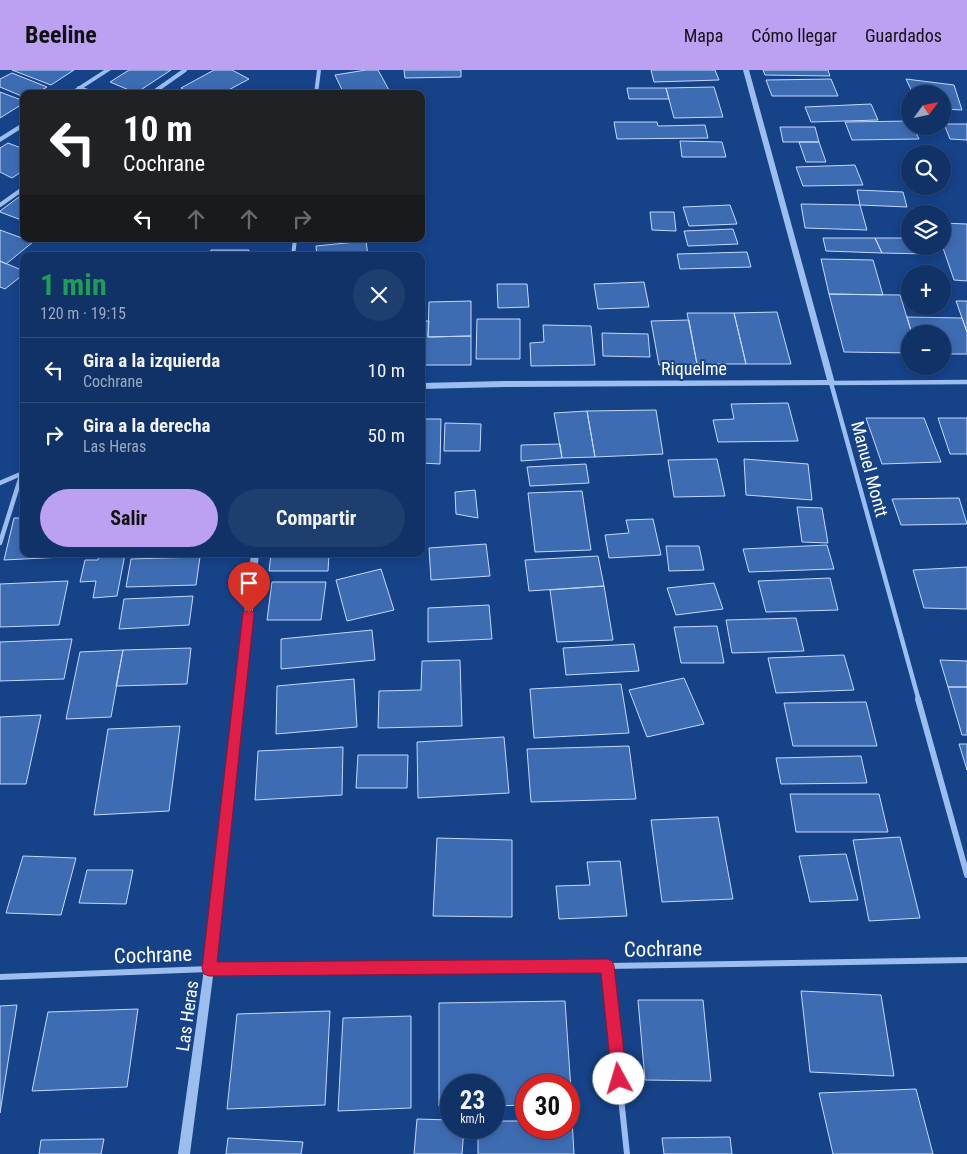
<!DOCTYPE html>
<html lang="es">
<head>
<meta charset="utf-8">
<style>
	body { margin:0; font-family:"Roboto Condensed",sans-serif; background:#1e3e6f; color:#f1f3f6; height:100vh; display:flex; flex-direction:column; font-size:19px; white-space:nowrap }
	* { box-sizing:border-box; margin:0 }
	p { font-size:16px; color:#9caabf }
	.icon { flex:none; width:28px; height:28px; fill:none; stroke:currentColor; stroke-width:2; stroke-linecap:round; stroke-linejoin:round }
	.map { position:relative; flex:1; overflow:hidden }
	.panel { position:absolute; left:20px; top:182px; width:405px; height:305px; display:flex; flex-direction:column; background:#103266; border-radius:10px; box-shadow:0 2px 8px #0003,0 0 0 1px #304d7a }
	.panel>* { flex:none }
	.hud { position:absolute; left:20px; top:20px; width:405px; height:152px; border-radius:10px; box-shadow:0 2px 8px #0003,0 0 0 1px #304d7a; background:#202124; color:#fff; overflow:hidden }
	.needle { width:32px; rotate:57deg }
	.buttons { position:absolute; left:901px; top:15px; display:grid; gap:10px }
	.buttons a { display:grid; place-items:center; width:50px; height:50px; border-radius:50%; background:#103266; box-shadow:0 2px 8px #0003,0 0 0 1px #304d7a; font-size:25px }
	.speed { position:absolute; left:440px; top:1004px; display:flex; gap:10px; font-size:25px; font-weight:700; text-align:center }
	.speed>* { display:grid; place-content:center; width:65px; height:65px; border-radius:50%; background:#103266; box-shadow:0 2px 8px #0003,0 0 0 1px #304d7a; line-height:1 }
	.speed small { font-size:12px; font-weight:400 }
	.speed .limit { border:8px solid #d22; background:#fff; color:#111 }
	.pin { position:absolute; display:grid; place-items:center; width:42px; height:42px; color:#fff; margin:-51px -21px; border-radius:50% 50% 50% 0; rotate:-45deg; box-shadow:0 0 5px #0007 }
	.pin .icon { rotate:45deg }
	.me { position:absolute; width:55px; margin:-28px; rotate:354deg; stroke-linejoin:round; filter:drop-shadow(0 0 4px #0008) }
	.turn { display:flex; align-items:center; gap:18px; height:105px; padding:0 20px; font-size:22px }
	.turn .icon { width:65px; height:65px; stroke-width:2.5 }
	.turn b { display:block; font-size:35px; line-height:42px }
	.lanes { display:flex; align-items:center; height:48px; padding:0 20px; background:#0003; justify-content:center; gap:25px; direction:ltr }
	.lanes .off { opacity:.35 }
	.round { display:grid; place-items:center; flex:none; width:52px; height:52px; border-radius:26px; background:#1e3e6f }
	.headline { display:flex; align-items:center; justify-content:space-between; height:85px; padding:0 20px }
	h1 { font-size:30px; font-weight:700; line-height:38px; color:#1e9e55 }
	.button { display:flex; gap:10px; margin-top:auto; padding:10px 20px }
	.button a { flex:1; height:58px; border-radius:30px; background:#bca0f2; color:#111; font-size:20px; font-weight:700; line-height:58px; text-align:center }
	.button a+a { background:#1e3e6f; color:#f1f3f6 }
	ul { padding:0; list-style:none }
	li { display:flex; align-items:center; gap:15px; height:65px; padding:0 20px; border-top:1px solid #304d7a }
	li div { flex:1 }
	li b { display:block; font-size:19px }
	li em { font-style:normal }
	header { display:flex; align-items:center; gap:30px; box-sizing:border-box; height:70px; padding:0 25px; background:#bca0f2; color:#111 }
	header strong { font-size:24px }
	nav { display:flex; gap:28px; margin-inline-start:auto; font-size:18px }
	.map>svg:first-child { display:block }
	.building { fill:#3e6cb2; stroke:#c2d9fa }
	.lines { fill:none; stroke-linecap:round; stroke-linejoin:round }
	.minor-far2 { stroke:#9cbeee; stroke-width:4 }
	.minor-far1 { stroke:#9cbeee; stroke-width:4.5 }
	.minor { stroke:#9cbeee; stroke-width:6 }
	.tertiary { fill:#9cbeee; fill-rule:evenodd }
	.route { fill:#e11d48; stroke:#92132f }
	.labels { text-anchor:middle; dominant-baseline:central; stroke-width:4; stroke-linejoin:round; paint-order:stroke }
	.street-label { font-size:18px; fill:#fff; stroke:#164288 }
	.near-street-label { font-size:21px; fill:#fff; stroke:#164288 }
</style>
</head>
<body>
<header>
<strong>Beeline</strong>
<nav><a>Mapa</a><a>Cómo llegar</a><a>Guardados</a></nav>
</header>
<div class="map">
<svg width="967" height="1084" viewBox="0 0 967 1084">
	<rect width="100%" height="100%" fill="#164288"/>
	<path class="building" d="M12 0H74L51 15Z
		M129 0H171L136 23 110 12Z
		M214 0H232L249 9 221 24H192L181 18Z
		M366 0H378L389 20 365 24H344L335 5Z
		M404 0H461V7L405 8Z
		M651 0H715L719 10 654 12Z
		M763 0H828L830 6 765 5Z
		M12 3 47 17 35 24H24V27L0 17V9Z
		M831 9 838 26H772L766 10Z
		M906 9 954 15 962 40 942 39V24H913Z
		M714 17 723 47 674 48 666 18Z
		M627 18H666L669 29H629Z
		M0 22 24 31V33L0 48Z
		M871 34 878 50 811 52 805 37Z
		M910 51V56H913L919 69 852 70 845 52Z
		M614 52H657L658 56 705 55 708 68 617 69Z
		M944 54H967V70L950 69Z
		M780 57H815L819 72H783Z
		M680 71 722 72 726 87H682Z
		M799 72H819L826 92H806Z
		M8 73 24 79V100L12 108 0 102V78Z
		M855 95 863 115 803 116 796 97Z
		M857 120 903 122 907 137 860 135Z
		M23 124 24 151 0 142V141Z
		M801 134 860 135 867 160 805 158Z
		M730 135 737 154 689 156 683 137Z
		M650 142H674L676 161 652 160Z
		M942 153 967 154V211L954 210 942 175Z
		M733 159 738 174 688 176 684 161Z
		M0 160 33 172 6 194 0 191Z
		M823 168H875L882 183 826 181Z
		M875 168H910V176H922L927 184 882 183Z
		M366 171 368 186H317L316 176Z
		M211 180H249L247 186H209Z
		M747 182 751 197 680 199 677 184Z
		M821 189 873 190 883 225 829 224Z
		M0 191 24 201V204L5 219 0 217Z
		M644 212 649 237 598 239 594 214Z
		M497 214H527L529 237 498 238Z
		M829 224 900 225 912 264H910V283L844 282Z
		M471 231V266L428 267 429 232Z
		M956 231H967V262L962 248Z
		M777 242 791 294H746L734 243Z
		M687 243H734L746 294H697Z
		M907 247 962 248 967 262V284H942V264H912Z
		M477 249H520V289H476Z
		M689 250 697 294 659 295 651 251Z
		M421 251H429L428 267 471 266V295H421Z
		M543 255 591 256 595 295 531 296 530 273 544 272Z
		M602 263 648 264 650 287 603 286Z
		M788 333 798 371 718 372 713 350 734 349 731 334Z
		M656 340 663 384 595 387 587 341Z
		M587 341 595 387 562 388 554 343Z
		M866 348H924L941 392 882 394Z
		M938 348H967V384H950Z
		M421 349H441L440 394 421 393Z
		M445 353 481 354 480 381H444Z
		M560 374 562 388 521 391V375Z
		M717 389 725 426 674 427 668 390Z
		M744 389 808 394 812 430 746 425Z
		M586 394 589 413 530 416 527 397Z
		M475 420 478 448 456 444 455 422Z
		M582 421 591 480 535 482 528 423Z
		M959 428 967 454 901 455 892 429Z
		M797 437 822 438 828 473 802 472Z
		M14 448H24V484H64L63 487 4 490Z
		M653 449 661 485 609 488 605 465 629 463 626 450Z
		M486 474 490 506 431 510 429 478Z
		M827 475 834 499 749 502 743 479Z
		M666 476H699L704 500 669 501Z
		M99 484H125L117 526 93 528 96 511 80 512 85 490H98Z
		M271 484H329L328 501H269Z
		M598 486 604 516 529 521 525 490Z
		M200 487 196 515 126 517 131 489Z
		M967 497V539L924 538 913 500Z
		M381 499 394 540 347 551 336 510Z
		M830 508 838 540 766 542 758 511Z
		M68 511 59 555 0 557V514Z
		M272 512H326L321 550H267Z
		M714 513 723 539 676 545 667 518Z
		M604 516 613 570 557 572 550 520Z
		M193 526 189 555 119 559 124 529Z
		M489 535 492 569 428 572V538Z
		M796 548 804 581 732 583 726 550Z
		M717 556 724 593H681L674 557Z
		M372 560 375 590 281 599V569Z
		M72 569 64 609 0 611V572Z
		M634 574 639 601 566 605 563 578Z
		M191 578 187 614 116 616 123 580Z
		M123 580 111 647 66 649 80 582Z
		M844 585 854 620 776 623 768 588Z
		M460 590 462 656 378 658 379 621 421 620 422 591Z
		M940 590 967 591V617H948Z
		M684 608 704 654 647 667 629 620Z
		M354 609 357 657 276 664 277 616Z
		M621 614 629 663 534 668 530 619Z
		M948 617H967V665H962Z
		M866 632 877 676H793L784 633Z
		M41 645 26 714H0V647Z
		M180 656 169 741 94 745 108 659Z
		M504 667 509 723 418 728 417 672Z
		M959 674H967V700Z
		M629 676 636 729 531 732 527 679Z
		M343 677 342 725 255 730 258 681Z
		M358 685H408L407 718H356Z
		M861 686 867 713 781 714 776 688Z
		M790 724H879L888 762H796Z
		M718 747 733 829 662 832 651 750Z
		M900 767 920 848 869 851 853 770Z
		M437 768 512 770V847L433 846Z
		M846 784 858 830 810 832 799 786Z
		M23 786 76 788 61 845 6 843Z
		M620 791 627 846 559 849 556 816 590 815 587 792Z
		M87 800H133L126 834 79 833Z
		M801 921 881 925 894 1006 810 1002Z
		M638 930H703L711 1011 645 1010Z
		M565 931 572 1035H569V1015H526V1035L494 1036V1015H451V1036H439V933Z
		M17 935 0 1043V936Z
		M138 939 127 1017 32 1021 48 942Z
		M330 941 325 1035 227 1039 237 944Z
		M411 946V1038L338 1041 343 948Z
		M916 1019 933 1084H833L819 1023Z
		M417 1049 451 1050V1058H464L462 1084H414Z
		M569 1050H572L574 1084H478V1058H494V1051H526V1058H569Z
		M730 1067 732 1084H664L662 1068Z
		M228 1068 303 1072 301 1084H226Z
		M104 1069 101 1084H39L41 1070Z"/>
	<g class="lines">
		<path class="minor-far2" d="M79 18 96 24
			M151 24 185 0
			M316 24 319 0
			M0 135 24 118
			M293 186 295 169"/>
		<path class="minor-far1" d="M0 413 23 403
			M0 473 22 403
			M919 631 831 313 967 312"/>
		<path class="minor" d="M918 629 967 805
			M607 896 627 1084
			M0 907 209 899 607 896 967 890"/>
		<path class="tertiary" d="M104 0H111L74 24H67Z
			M743 0H749L835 313 834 315 504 317 421 319V313L504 311 827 310Z
			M24 52V57L0 72V67Z
			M251 484H259L214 899 190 1084H178L204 899Z"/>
	</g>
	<path class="route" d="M249 538 254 543 217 892 607 889 612 891 614 896 627 1009 625 1014 619 1016 614 1014 612 1009 601 903 209 906 204 904 202 899 243 543Z"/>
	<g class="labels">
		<g class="street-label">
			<text x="694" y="298">Riquelme</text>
			<text transform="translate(870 399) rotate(75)">Manuel Montt</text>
			<text transform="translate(187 946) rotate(-82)">Las Heras</text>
		</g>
		<g class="near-street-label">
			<text transform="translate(663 879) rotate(-1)">Cochrane</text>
			<text transform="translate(153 885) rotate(-2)">Cochrane</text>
		</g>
	</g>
</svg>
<div class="buttons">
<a><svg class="needle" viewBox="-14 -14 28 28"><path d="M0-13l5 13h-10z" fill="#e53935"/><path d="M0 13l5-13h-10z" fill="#9caabf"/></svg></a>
<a><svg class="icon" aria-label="search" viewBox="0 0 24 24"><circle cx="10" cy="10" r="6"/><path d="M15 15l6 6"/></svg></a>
<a><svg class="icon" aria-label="layers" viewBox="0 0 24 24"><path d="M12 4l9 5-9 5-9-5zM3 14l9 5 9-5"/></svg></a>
<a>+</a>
<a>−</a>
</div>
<div class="speed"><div>23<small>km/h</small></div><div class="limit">30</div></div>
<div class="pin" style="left:249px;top:543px;background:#d93025"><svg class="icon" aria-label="arrive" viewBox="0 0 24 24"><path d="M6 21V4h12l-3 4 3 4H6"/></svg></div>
<svg class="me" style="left:619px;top:1009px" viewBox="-20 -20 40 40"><circle r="19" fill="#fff"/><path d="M0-13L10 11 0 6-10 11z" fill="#e11d48"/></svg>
<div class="hud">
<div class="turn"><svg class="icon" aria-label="left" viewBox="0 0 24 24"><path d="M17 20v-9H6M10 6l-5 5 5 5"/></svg><div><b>10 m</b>Cochrane</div></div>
<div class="lanes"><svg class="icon" aria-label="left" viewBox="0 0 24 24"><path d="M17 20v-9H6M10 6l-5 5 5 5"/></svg><svg class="icon off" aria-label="ahead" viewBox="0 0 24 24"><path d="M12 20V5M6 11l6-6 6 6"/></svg><svg class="icon off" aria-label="ahead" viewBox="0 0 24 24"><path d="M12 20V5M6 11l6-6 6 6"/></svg><svg class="icon off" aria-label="right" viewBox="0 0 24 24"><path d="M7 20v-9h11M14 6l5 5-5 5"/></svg></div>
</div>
<section class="panel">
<div class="headline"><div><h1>1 min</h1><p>120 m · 19:15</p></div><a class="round"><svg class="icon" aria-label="close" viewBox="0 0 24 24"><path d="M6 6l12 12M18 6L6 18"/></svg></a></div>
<ul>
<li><svg class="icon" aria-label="left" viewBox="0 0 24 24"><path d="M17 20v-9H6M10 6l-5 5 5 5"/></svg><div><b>Gira a la izquierda</b><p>Cochrane</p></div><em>10 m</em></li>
<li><svg class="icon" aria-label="right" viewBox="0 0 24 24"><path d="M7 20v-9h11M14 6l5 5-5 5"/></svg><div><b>Gira a la derecha</b><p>Las Heras</p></div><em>50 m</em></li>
</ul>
<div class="button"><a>Salir</a><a>Compartir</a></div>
</section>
</div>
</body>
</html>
